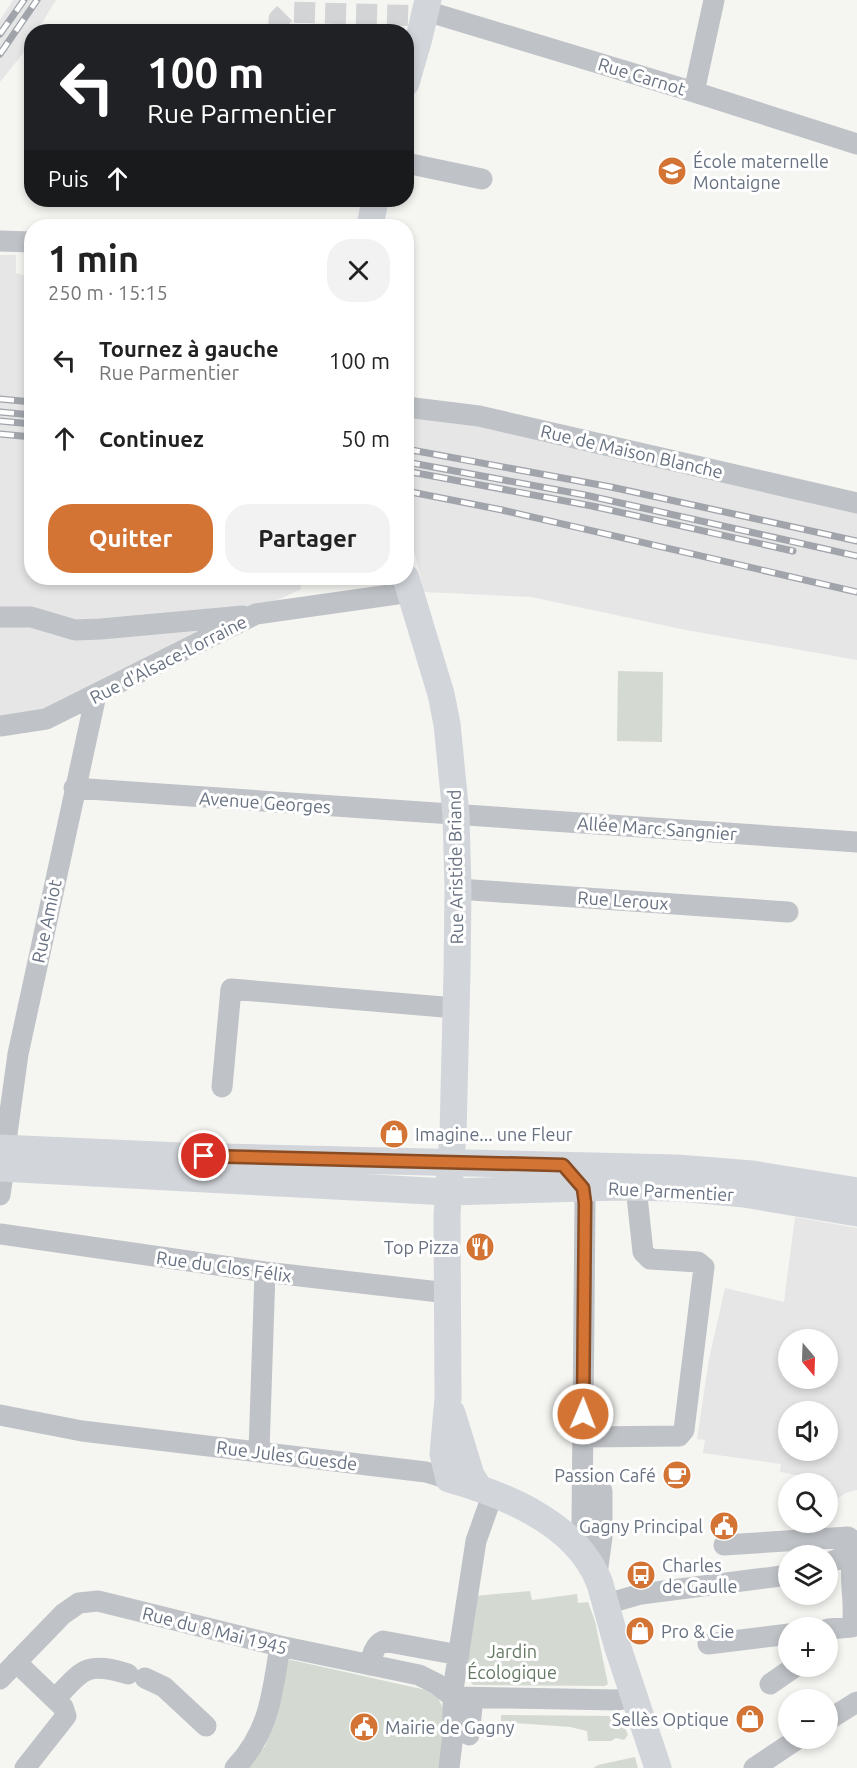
<!DOCTYPE html>
<html lang="fr">
<head>
<meta charset="utf-8">
<style>
	body { margin:0; font-family:Ubuntu,sans-serif; background:#f2f2f2; color:#222; height:100vh; display:flex; flex-direction:column; font-size:22px; white-space:nowrap }
	* { box-sizing:border-box; margin:0 }
	p { font-size:20px; color:#767676 }
	.icon { flex:none; width:33px; height:33px; fill:none; stroke:currentColor; stroke-width:2; stroke-linecap:round; stroke-linejoin:round }
	.map { position:relative; flex:1; overflow:hidden }
	.panel { position:absolute; left:24px; top:219px; width:390px; height:366px; display:flex; flex-direction:column; background:#fff; border-radius:24px; box-shadow:0 3px 9px #0003 }
	.panel>* { flex:none }
	.guide { position:absolute; left:24px; top:24px; width:390px; height:183px; border-radius:24px; box-shadow:0 3px 9px #0003; background:#202124; color:#fff; overflow:hidden }
	.needle { width:39px; rotate:161deg }
	.buttons { position:absolute; left:778px; top:1329px; display:grid; gap:12px }
	.buttons a { display:grid; place-items:center; width:60px; height:60px; border-radius:50%; background:#fff; box-shadow:0 3px 9px #0003; font-size:30px }
	.pin { position:absolute; display:grid; place-items:center; width:51px; height:51px; color:#fff; margin:-26px; border:3px solid #fff; border-radius:50%; box-shadow:0 2px 6px #0007 }
	.me { position:absolute; width:66px; margin:-33px; rotate:1deg; stroke-linejoin:round; filter:drop-shadow(0 0 4px #0008) }
	.turn { display:flex; align-items:center; gap:21px; height:126px; padding:0 24px; font-size:27px }
	.turn .icon { width:78px; height:78px; stroke-width:2.5 }
	.turn b { display:block; font-size:42px; line-height:51px }
	.then { display:flex; align-items:center; height:57px; padding:0 24px; background:#0003; gap:12px; font-size:22px }
	.round { display:grid; place-items:center; flex:none; width:63px; height:63px; border-radius:24px; background:#f2f2f2 }
	.head { display:flex; align-items:center; justify-content:space-between; height:102px; padding:0 24px }
	h1 { font-size:36px; font-weight:600; line-height:45px }
	.button { display:flex; gap:12px; margin-top:auto; padding:12px 24px }
	.button a { flex:1; height:69px; border-radius:24px; background:#d37435; color:#fff; font-size:24px; font-weight:600; line-height:69px; text-align:center }
	.button a+a { background:#f2f2f2; color:#222 }
	ul { padding:0; list-style:none }
	li { display:flex; align-items:center; gap:18px; height:78px; padding:0 24px }
	li div { flex:1 }
	li b { display:block; font-size:22px }
	li em { font-style:normal }
	.map>svg:first-child { display:block }
	.built { fill:#e6e6e6; fill-rule:evenodd }
	.green { fill:#d4dad2 }
	.lines { fill:none; stroke-linecap:round; stroke-linejoin:round }
	.minor-tunnel { stroke:#d2d4d6; stroke-width:21; stroke-dasharray:21 10; stroke-linecap:butt }
	.minor { stroke:#bfc2c6; stroke-width:21 }
	.major { stroke:#d2d5da; stroke-width:27 }
	.rail-casing { stroke:#a1a5ab; stroke-width:7 }
	.rail { stroke:#fff; stroke-width:4.5; stroke-dasharray:14; stroke-linecap:butt }
	.route-casing { stroke:#894b22; stroke-width:15 }
	.route { stroke:#d37435; stroke-width:10 }
	.labels { text-anchor:middle; dominant-baseline:central; stroke-width:6; stroke-linejoin:round; paint-order:stroke }
	.street-label { font-size:18px; fill:#677181; stroke:#fff }
	.poi-label { font-size:18px; fill:#677181; stroke:#fff; text-anchor:start }
	.park-label { font-size:18px; fill:#667965; stroke:#fff }
</style>
</head>
<body>
<div class="map">
<svg width="857" height="1768" viewBox="0 0 857 1768">
	<rect width="100%" height="100%" fill="#f5f5f2"/>
	<path class="built" d="M13 0H56L37 31 32 32 31 41 25 51 0 82V20Z
		M0 255H16V273L31 278 32 578H299L301 589 42 712 0 717Z
		M406 416 513 430 857 513V660L686 630 531 597 424 592 407 522Z
		M795 1217 857 1228V1490L846 1493 832 1502 831 1482 780 1472 781 1464 703 1453 705 1440 697 1439 709 1359 725 1288 784 1302ZM789 1340H828V1378H789ZM789 1412H828V1450H789Z"/>
	<path class="green" d="M618 671 663 672 662 742 617 741Z
		M530 1591 532 1600 577 1594 578 1603 588 1602 595 1621 608 1684 605 1686 473 1685 468 1678 465 1672 474 1596Z
		M287 1659 435 1692 445 1712 441 1768H246L265 1746 277 1717Z
		M501 1715 613 1716 622 1721 628 1735 624 1740 616 1738 611 1741H588L587 1731 570 1727 501 1722Z
		M635 1757 638 1768H593L598 1765Z"/>
	<g class="lines">
		<path class="minor-tunnel" d="M279 32V19L286 12 425 16"/>
		<path class="minor" d="M426 11 694 92 857 144
			M694 92 714 0
			M406 163 482 179
			M0 241 32 242
			M406 407 479 416 857 503
			M0 617H31L75 630 101 629 243 616
			M0 726 46 719 256 614 411 592
			M74 788 857 842
			M458 889 788 912
			M222 1087 231 989 455 1008
			M5 1148 18 1054 96 695
			M574 1176 583 1188 585 1203 582 1523 585 1557
			M0 1195 4 1168
			M0 1234 265 1272 448 1293
			M0 1415 82 1431 426 1472 449 1479
			M583 1437 679 1436 684 1430 704 1267 698 1262 650 1259 643 1252 636 1187
			M259 1451 265 1272
			M724 1545 848 1537 856 1543
			M828 1563 853 1553
			M597 1574 602 1537V1491
			M606 1604 641 1594 789 1575
			M828 1629 852 1627C857 1603 845 1569 857 1541
			M708 1644 789 1634
			M16 1662 63 1707 66 1716 25 1768
			M370 1665C372 1656 374 1645 383 1641L459 1655
			M145 1678 164 1687 206 1726
			M0 1679 63 1614 79 1603 98 1601 280 1646 419 1675 437 1684 453 1697
			M770 1684 796 1666
			M453 1697 618 1700 633 1696
			M55 1699C83 1670 85 1661 128 1674
			M828 1720 857 1702
			M469 1735 473 1698
			M235 1768C270 1731 272 1694 280 1646
			M449 1768 453 1734V1690L476 1541 493 1493
			M754 1768 799 1738"/>
		<path class="major" d="M406 83 419 38 428 0
			M370 226 375 200
			M406 578 441 694 447 724 456 815 458 889 457 972 453 1134 447 1214 448 1398 443 1454 449 1479C506 1495 578 1524 600 1584L617 1645 658 1768
			M0 1148 181 1156 677 1168 752 1174 857 1191
			M0 1168 448 1192 618 1187 679 1188 744 1194 857 1213
			M452 1413 471 1475 479 1488"/>
		<g class="rail-casing">
			<path id="rail" d="M0 34 24 0
				M0 54 37 0
				M0 399 32 402
				M0 412 32 415
				M0 421 32 424
				M0 434 32 437
				M406 449 611 487 857 541
				M406 462 585 495 857 556
				M406 471 592 506 793 551
				M406 491 502 510 857 592"/>
		</g>
		<use href="#rail" class="rail"/>
	</g>
	<g class="lines">
		<g class="route-casing">
			<path id="route" d="M204 1156 563 1165 583 1188 585 1203 583 1414"/>
		</g>
		<use href="#route" class="route"/>
	</g>
	<defs>
		<g id="school-disc" transform="scale(1.5)"><circle r="9.5" fill="#d37435" stroke="#fff"/><path d="M0-5L7-2L0 1L-7-2ZM-4 1L0 2.5L4 1V4Q0 6-4 4Z" fill="#fff"/></g>
		<g id="shop-disc" transform="scale(1.5)"><circle r="9.5" fill="#d37435" stroke="#fff"/><path d="M-5-2.5h2.3a2.7 3.5 0 0 1 5.4 0H5L5.5 6h-11ZM-1.5-2.5h3a1.5 2.3 0 0 0-3 0Z" fill="#fff"/></g>
		<g id="restaurant-disc" transform="scale(1.5)"><circle r="9.5" fill="#d37435" stroke="#fff"/><path d="M-5-6h1v4h1v-4h1v4h1v-4h1v5L-1.5 .5V6h-2V.5L-5-1ZM5-6V6H3V1.5H1.5Q1.5-4 5-6Z" fill="#fff"/></g>
		<g id="cafe-disc" transform="scale(1.5)"><circle r="9.5" fill="#d37435" stroke="#fff"/><path d="M-5.5-4.5H6V0H3Q3 3.5 0 3.5H-2.5Q-5.5 3.5-5.5 0ZM3-3.2v2h1.7v-2ZM-6 4.5H4V6H-6Z" fill="#fff"/></g>
		<g id="civic-disc" transform="scale(1.5)"><circle r="9.5" fill="#d37435" stroke="#fff"/><path d="M-.6-6.5H3V-4.5H.6V-3L4-1V1h2V6H-6V1h2V-1L-.6-3ZM-1.2 2.5V6h2.4V2.5Z" fill="#fff"/></g>
		<g id="bus-disc" transform="scale(1.5)"><circle r="9.5" fill="#d37435" stroke="#fff"/><path d="M-5-6H5V4H4V6H2V4H-2V6H-4V4H-5ZM-3.5-4V0h7V-4ZM-3.5 1.2v1.5H-2V1.2ZM2 1.2v1.5H3.5V1.2Z" fill="#fff"/></g>
	</defs>
	<g fill-rule="evenodd">
		<use href="#school-disc" x="672" y="171"/>
		<use href="#shop-disc" x="394" y="1134"/>
		<use href="#restaurant-disc" x="480" y="1247"/>
		<use href="#cafe-disc" x="677" y="1475"/>
		<use href="#civic-disc" x="724" y="1526"/>
		<use href="#bus-disc" x="641" y="1575"/>
		<use href="#shop-disc" x="640" y="1631"/>
		<use href="#shop-disc" x="750" y="1719"/>
		<use href="#civic-disc" x="364" y="1727"/>
	</g>
	<g class="labels">
		<g class="street-label">
			<text transform="translate(642 76) rotate(17)">Rue Carnot</text>
			<text transform="translate(632 451) rotate(13)">Rue de Maison Blanche</text>
			<text transform="translate(168 659) rotate(-27)">Rue d'Alsace-Lorraine</text>
			<text transform="translate(265 802) rotate(4)">Avenue Georges</text>
			<text transform="translate(657 828) rotate(4)">Allée Marc Sangnier</text>
			<text transform="translate(455 867) rotate(-91)">Rue Aristide Briand</text>
			<text transform="translate(623 900) rotate(4)">Rue Leroux</text>
			<text transform="translate(46 921) rotate(-78)">Rue Amiot</text>
			<text transform="translate(671 1191) rotate(3)">Rue Parmentier</text>
			<text transform="translate(224 1266) rotate(8)">Rue du Clos Félix</text>
			<text transform="translate(287 1455) rotate(7)">Rue Jules Guesde</text>
			<text transform="translate(215 1630) rotate(14)">Rue du 8 Mai 1945</text>
		</g>
		<g class="poi-label">
			<text x="693" y="161">École maternelle<tspan x="693" dy="21">Montaigne</tspan></text>
			<text x="415" y="1134">Imagine... une Fleur</text>
			<text x="459" y="1247" text-anchor="end">Top Pizza</text>
			<text x="656" y="1475" text-anchor="end">Passion Café</text>
			<text x="703" y="1526" text-anchor="end">Gagny Principal</text>
			<text x="662" y="1565">Charles<tspan x="662" dy="21">de Gaulle</tspan></text>
			<text x="661" y="1631">Pro &amp; Cie</text>
			<text x="729" y="1719" text-anchor="end">Sellès Optique</text>
			<text x="385" y="1727">Mairie de Gagny</text>
		</g>
		<g class="park-label">
			<text x="512" y="1651">Jardin<tspan x="512" dy="21">Écologique</tspan></text>
		</g>
	</g>
</svg>
<div class="buttons">
<a><svg class="needle" viewBox="-14 -14 28 28"><path d="M0-13l5 13h-10z" fill="#e53935"/><path d="M0 13l5-13h-10z" fill="#767676"/></svg></a>
<a><svg class="icon" aria-label="sound" viewBox="0 0 24 24"><path d="M4 9h4l5-4v14l-5-4H4zM17 9q2 3 0 6"/></svg></a>
<a><svg class="icon" aria-label="search" viewBox="0 0 24 24"><circle cx="10" cy="10" r="6"/><path d="M15 15l6 6"/></svg></a>
<a><svg class="icon" aria-label="layers" viewBox="0 0 24 24"><path d="M12 4l9 5-9 5-9-5zM3 14l9 5 9-5"/></svg></a>
<a>+</a>
<a>−</a>
</div>
<div class="pin" style="left:204px;top:1156px;background:#d93025"><svg class="icon" aria-label="arrive" viewBox="0 0 24 24"><path d="M6 21V4h12l-3 4 3 4H6"/></svg></div>
<svg class="me" style="left:583px;top:1414px" viewBox="-20 -20 40 40"><circle r="17" fill="#d37435" stroke="#fff" stroke-width="3"/><path d="M0-11L8 9 0 5-8 9z" fill="#fff"/></svg>
<div class="guide">
<div class="turn"><svg class="icon" aria-label="left" viewBox="0 0 24 24"><path d="M17 20v-9H6M10 6l-5 5 5 5"/></svg><div><b>100 m</b>Rue Parmentier</div></div>
<div class="then">Puis<svg class="icon" aria-label="ahead" viewBox="0 0 24 24"><path d="M12 20V5M6 11l6-6 6 6"/></svg></div>
</div>
<section class="panel">
<div class="head"><div><h1>1 min</h1><p>250 m · 15:15</p></div><a class="round"><svg class="icon" aria-label="close" viewBox="0 0 24 24"><path d="M6 6l12 12M18 6L6 18"/></svg></a></div>
<ul>
<li><svg class="icon" aria-label="left" viewBox="0 0 24 24"><path d="M17 20v-9H6M10 6l-5 5 5 5"/></svg><div><b>Tournez à gauche</b><p>Rue Parmentier</p></div><em>100 m</em></li>
<li><svg class="icon" aria-label="ahead" viewBox="0 0 24 24"><path d="M12 20V5M6 11l6-6 6 6"/></svg><div><b>Continuez</b></div><em>50 m</em></li>
</ul>
<div class="button"><a>Quitter</a><a>Partager</a></div>
</section>
</div>
</body>
</html>
